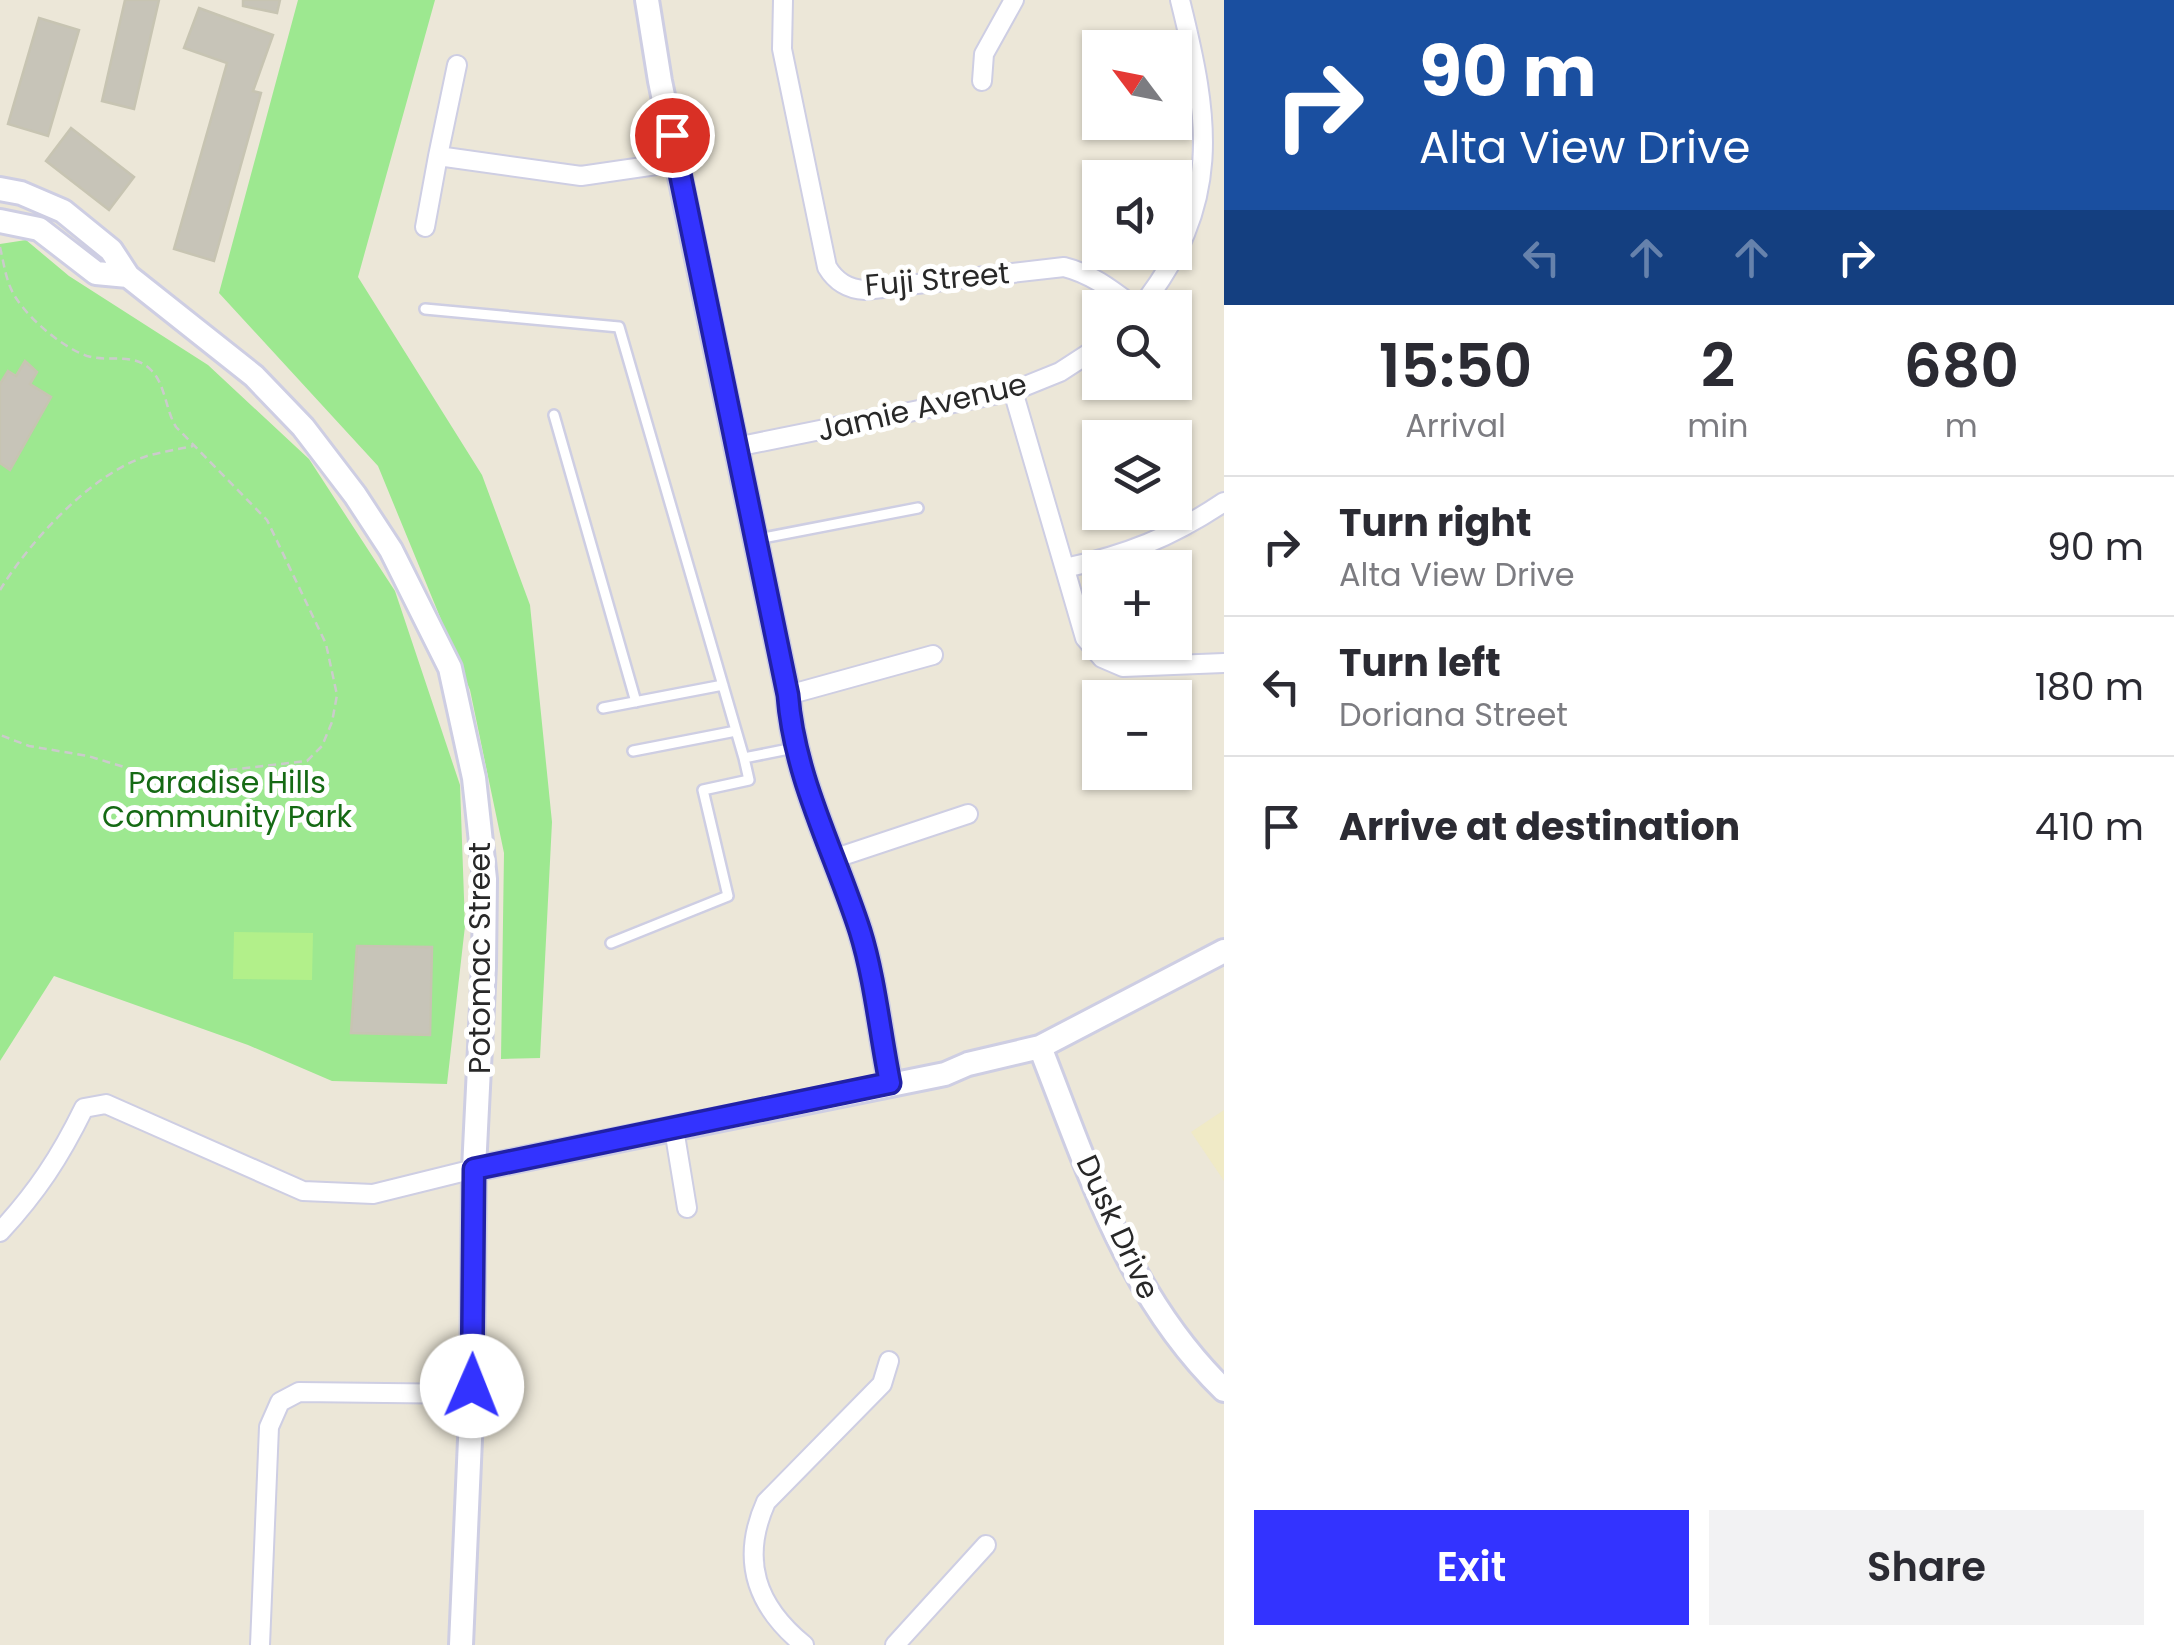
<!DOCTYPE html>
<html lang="en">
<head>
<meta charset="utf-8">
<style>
	body { margin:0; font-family:Poppins,sans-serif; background:#f2f2f3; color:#2b2b33; height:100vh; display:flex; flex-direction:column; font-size:38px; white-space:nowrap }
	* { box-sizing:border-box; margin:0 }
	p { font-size:32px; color:#7c7c81 }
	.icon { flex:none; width:55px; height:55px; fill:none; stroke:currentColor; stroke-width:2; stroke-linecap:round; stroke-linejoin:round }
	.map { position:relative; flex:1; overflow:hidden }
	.sheet { display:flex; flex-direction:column; background:#fff; width:950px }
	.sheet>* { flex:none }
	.banner { background:#1a4fa0; color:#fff; overflow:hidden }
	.needle { width:65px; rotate:302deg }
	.tools { position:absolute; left:1082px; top:30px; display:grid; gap:20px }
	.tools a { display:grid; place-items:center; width:110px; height:110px; border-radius:0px; background:#fff; box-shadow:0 2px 8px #0004; font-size:50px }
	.pin { position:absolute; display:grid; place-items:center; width:85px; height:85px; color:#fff; margin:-42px; border:5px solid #fff; border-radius:50%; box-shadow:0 2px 10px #0007 }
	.me { position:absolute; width:110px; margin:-55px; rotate:1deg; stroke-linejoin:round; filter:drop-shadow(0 0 8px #0008) }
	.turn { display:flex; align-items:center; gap:35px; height:210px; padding:0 30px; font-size:45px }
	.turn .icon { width:130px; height:130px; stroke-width:2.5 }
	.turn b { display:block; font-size:70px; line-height:85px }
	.lanes { display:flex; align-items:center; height:95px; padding:0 30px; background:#0003; justify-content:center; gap:50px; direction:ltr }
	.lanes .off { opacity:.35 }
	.eta { display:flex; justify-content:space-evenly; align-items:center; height:170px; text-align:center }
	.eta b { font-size:60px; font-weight:600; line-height:70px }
	.action { display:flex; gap:20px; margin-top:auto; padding:20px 30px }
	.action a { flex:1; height:115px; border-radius:0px; background:#33f; color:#fff; font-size:40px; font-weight:600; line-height:115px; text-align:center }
	.action a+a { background:#f2f2f3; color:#2b2b33 }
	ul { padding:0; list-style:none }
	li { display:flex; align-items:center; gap:30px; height:140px; padding:0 30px; border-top:2px solid #e1e1e2 }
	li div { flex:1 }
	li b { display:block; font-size:38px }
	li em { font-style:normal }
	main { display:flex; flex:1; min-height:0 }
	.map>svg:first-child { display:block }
	.education { fill:#f0eac6 }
	.green { fill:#9de890 }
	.pitch { fill:#b2f08a }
	.building { fill:#c7c4b8; stroke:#c7c4b2; stroke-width:2.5 }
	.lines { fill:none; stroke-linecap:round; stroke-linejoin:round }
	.lane-casing { stroke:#cecee3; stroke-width:14 }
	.street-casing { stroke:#cecee3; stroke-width:22 }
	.secondary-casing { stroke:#cecee3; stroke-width:28 }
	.path { stroke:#cbcbcb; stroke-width:2.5; stroke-dasharray:8 5; stroke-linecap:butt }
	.lane { stroke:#fff; stroke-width:9 }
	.street { stroke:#fff; stroke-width:18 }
	.secondary { stroke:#fff; stroke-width:22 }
	.route-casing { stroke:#2121a6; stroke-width:25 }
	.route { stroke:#33f; stroke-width:18 }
	.labels { text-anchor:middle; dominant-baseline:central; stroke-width:10; stroke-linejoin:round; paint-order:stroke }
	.street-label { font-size:30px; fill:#282828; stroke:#fff }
	.park-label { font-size:30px; fill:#156a14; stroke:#fff }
</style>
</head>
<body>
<main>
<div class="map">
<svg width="1224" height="1645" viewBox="0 0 1224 1645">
	<rect width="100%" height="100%" fill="#ece7d8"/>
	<path class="education" d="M1224 1110V1181L1191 1132Z"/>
	<path class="green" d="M298 0H435L358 277 482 475 530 605 552 822 540 1058 501 1059 504 853 470 690 378 466 219 293Z
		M26 240 69 276 208 365 309 459 395 591 460 785 465 926 447 1084 332 1081 248 1045 54 976 0 1061V244Z"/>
	<path class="pitch" d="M234 932 313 933 312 980 233 979Z"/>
	<path class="building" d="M125 0H159L134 109 102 101Z
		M243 0H280L277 13 243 6Z
		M199 8 273 35 253 91 261 93 214 261 174 249 227 63 184 48Z
		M39 18 79 30 48 136 8 124Z
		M71 128 134 177 109 210 46 161Z
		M25 361 37 372 30 384 51 397 10 470 0 463V384L8 371 16 376Z
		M357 946 432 947 430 1035 351 1033Z"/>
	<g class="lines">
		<g class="lane-casing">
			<path id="lane" d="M425 309 619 327 744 758
				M554 415 636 702
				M758 539 918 508
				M603 708 723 685
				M633 751 736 731
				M611 943 728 896 703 790 749 780 744 758 794 748"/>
		</g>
		<g class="street-casing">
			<path id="street" d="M783 0 782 49 827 267C836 282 848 289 865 290L1064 267C1092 274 1112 290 1136 308
				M457 65 438 156 581 176 677 162
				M982 81 984 54 1014 0
				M425 227 438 156
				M1140 308C1223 204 1210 120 1180 0
				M1013 391 1085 638 1102 658 1123 667 1224 663
				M736 447 1013 391 1060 372 1100 346
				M1065 568C1126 555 1172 537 1224 502
				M788 695 933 655
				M833 859 968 814
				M674 1129 687 1208
				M0 1232C37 1192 60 1157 84 1108L106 1104 303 1191 373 1194 474 1169
				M260 1645 269 1427 280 1402 299 1392 472 1394
				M804 1645C756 1606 740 1560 766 1502L882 1384 889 1361
				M895 1645 986 1545"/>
		</g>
		<g class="secondary-casing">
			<path id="secondary" d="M647 0 660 81 788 695C794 777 835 853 860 931 875 979 880 1034 890 1083
				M0 189 21 193 63 211 111 250 128 276 254 376 303 427 355 495 391 550 450 668 474 778 485 879 484 966 474 1169 472 1394 461 1645
				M0 221 39 229 96 273 128 276
				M1040 1047C1088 1169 1127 1296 1224 1390
				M474 1169 945 1074 968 1064 1040 1047 1224 951"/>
		</g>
		<path class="path" d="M0 247C4 264 6 283 16 298 30 320 62 347 87 356 111 363 133 351 152 371 165 384 166 411 176 427L267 520 326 644 337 695 332 722 322 746 307 761 160 778 88 756 29 746 0 735
			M0 590C30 541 91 474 147 456 162 452 178 449 193 446"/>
		<use href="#lane" class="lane"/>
		<use href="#street" class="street"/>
		<use href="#secondary" class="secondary"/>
	</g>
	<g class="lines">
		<g class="route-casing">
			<path id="route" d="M472 1386 474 1169 890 1083C880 1034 875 979 860 931 835 853 794 777 788 695L672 135"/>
		</g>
		<use href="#route" class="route"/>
	</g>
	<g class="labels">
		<g class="street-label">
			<text transform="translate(937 279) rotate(-5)">Fuji Street</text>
			<text transform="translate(922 407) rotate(-13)">Jamie Avenue</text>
			<text transform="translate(479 958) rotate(-90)">Potomac Street</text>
			<text transform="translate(1118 1227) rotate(65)">Dusk Drive</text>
		</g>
		<g class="park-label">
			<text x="227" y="782">Paradise Hills<tspan x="227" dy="34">Community Park</tspan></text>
		</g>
	</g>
</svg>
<div class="tools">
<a><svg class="needle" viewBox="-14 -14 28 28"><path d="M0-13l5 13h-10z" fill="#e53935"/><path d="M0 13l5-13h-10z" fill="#7c7c81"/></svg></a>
<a><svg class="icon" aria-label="sound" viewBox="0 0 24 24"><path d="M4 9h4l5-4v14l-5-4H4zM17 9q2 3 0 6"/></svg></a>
<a><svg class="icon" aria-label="search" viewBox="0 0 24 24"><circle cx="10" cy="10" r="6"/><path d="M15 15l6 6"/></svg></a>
<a><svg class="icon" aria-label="layers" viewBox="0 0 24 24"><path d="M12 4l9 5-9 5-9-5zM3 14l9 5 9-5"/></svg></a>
<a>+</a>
<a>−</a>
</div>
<div class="pin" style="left:672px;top:135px;background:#d93025"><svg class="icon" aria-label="arrive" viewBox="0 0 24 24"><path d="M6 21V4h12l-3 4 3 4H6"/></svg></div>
<svg class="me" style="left:472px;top:1386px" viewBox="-20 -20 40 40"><circle r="19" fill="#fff"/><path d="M0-13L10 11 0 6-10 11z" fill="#33f"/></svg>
</div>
<section class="sheet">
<div class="banner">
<div class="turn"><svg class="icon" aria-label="right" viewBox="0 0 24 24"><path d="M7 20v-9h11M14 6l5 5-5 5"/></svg><div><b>90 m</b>Alta View Drive</div></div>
<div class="lanes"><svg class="icon off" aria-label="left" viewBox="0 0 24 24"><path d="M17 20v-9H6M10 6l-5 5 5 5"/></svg><svg class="icon off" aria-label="ahead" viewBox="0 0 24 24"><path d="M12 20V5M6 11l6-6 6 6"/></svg><svg class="icon off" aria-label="ahead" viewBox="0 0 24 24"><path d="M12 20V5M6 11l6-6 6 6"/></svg><svg class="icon" aria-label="right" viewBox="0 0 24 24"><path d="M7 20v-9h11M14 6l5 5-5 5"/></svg></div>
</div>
<div class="eta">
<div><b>15:50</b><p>Arrival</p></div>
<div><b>2</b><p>min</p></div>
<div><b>680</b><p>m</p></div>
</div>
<ul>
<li><svg class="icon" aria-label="right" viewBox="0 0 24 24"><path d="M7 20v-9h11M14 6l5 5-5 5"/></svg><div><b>Turn right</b><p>Alta View Drive</p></div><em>90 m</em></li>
<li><svg class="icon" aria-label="left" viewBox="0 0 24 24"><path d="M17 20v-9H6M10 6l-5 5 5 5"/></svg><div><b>Turn left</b><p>Doriana Street</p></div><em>180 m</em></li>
<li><svg class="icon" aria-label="arrive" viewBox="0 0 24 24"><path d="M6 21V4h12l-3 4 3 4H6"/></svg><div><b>Arrive at destination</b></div><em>410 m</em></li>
</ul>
<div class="action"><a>Exit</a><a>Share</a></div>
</section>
</main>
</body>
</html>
